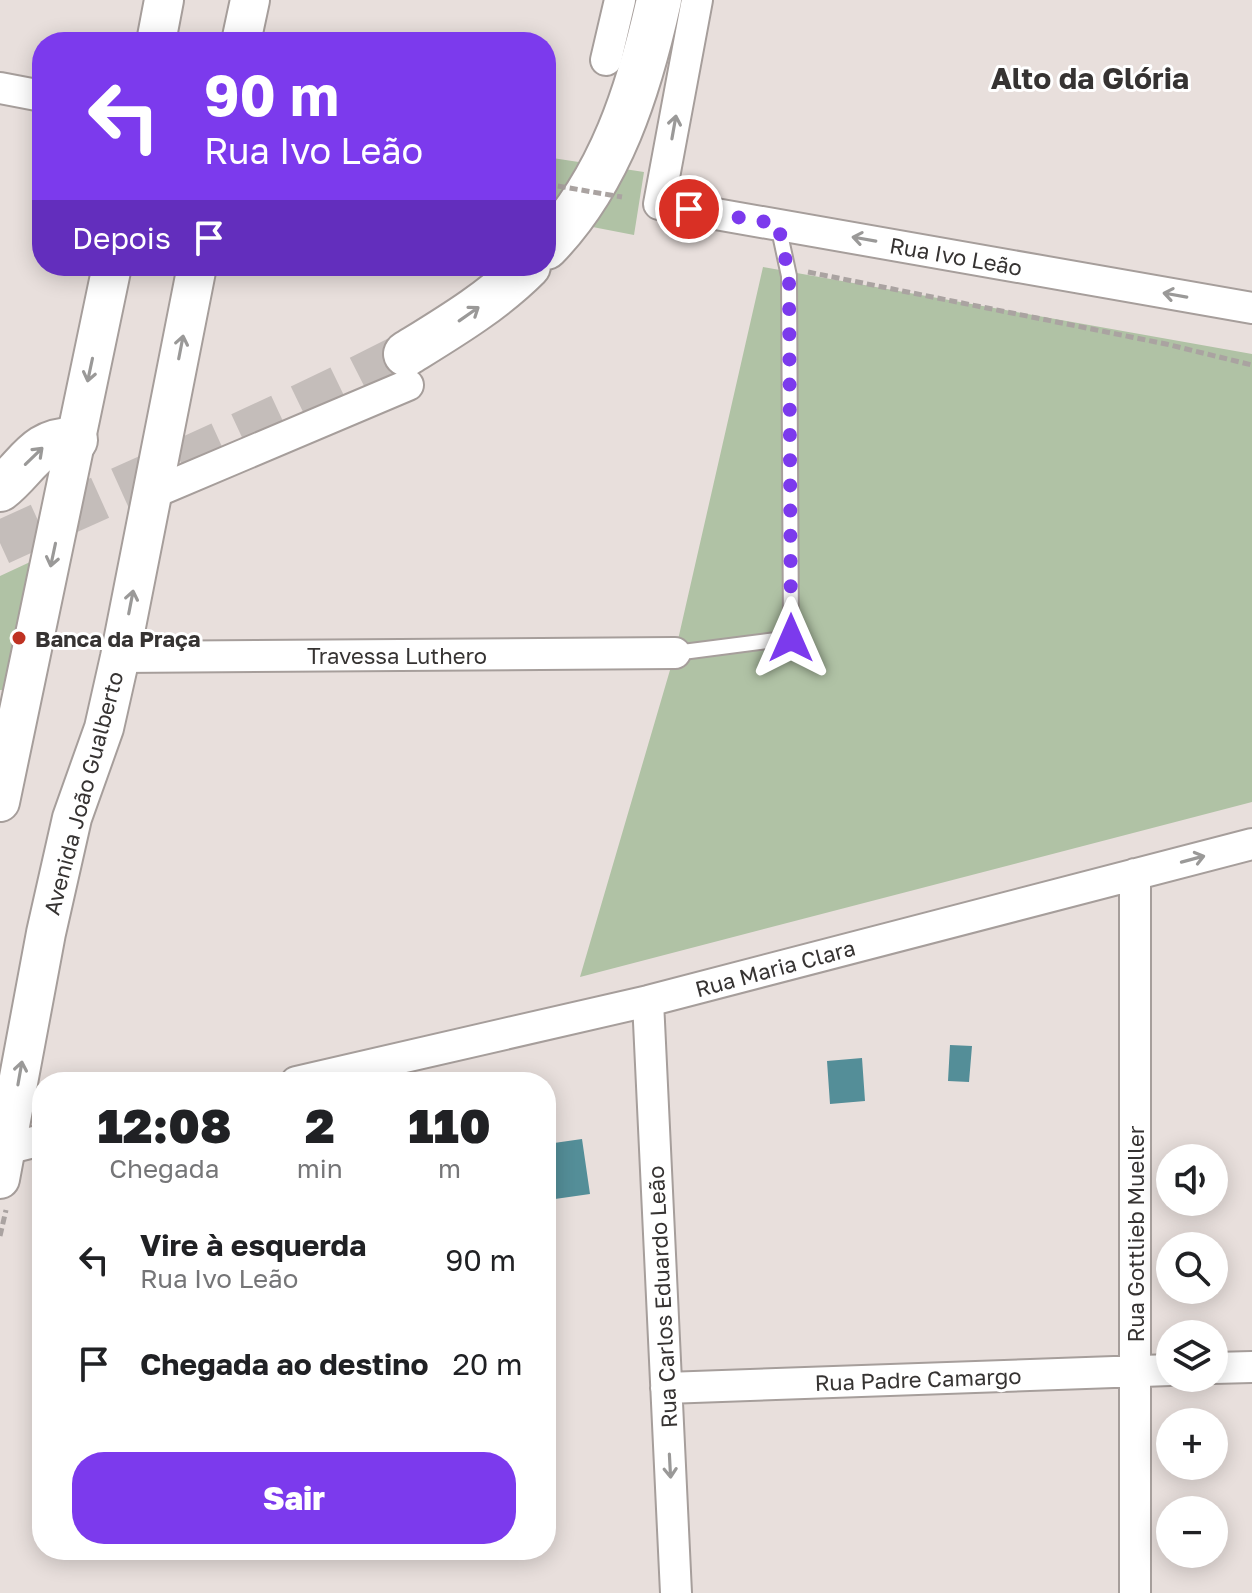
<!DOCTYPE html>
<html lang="pt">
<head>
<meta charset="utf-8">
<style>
	body { margin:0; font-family:"Golos Text",sans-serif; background:#f2f2f2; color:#202124; height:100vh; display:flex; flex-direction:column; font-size:30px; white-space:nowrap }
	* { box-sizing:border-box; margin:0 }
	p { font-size:26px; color:#757577 }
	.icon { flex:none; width:44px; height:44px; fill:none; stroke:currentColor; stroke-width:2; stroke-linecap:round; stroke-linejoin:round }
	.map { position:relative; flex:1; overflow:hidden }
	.drawer { position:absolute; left:32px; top:1072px; width:524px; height:488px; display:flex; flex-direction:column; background:#fff; border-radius:32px; box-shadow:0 4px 20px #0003 }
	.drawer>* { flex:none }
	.hud { position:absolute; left:32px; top:32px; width:524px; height:244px; border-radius:32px; box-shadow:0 4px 20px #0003; background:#7c3aed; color:#fff; overflow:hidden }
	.controls { position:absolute; left:1156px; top:1144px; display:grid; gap:16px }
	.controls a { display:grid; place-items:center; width:72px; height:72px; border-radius:50%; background:#fff; box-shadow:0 4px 20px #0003; font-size:40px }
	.pin { position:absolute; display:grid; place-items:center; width:68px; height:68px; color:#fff; margin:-34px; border:4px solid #fff; border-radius:50%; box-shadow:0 2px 8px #0007 }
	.me { position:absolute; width:88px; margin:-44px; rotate:0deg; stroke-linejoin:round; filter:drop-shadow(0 0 6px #0008) }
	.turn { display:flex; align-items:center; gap:28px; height:168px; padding:0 40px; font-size:36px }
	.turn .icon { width:104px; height:104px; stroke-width:2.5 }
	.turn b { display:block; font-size:56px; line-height:68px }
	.then { display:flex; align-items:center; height:76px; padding:0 40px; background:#0003; gap:16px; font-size:30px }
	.eta { display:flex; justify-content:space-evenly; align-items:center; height:136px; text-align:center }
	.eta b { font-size:48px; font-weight:800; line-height:56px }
	.button { display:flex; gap:16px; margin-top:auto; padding:16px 40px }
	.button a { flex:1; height:92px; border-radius:32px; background:#7c3aed; color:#fff; font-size:32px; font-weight:800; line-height:92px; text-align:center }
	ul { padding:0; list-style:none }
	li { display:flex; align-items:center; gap:24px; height:104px; padding:0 40px }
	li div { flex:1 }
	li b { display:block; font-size:30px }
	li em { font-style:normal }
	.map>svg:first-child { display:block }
	.green { fill:#b0c2a5 }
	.water { fill:#548e98 }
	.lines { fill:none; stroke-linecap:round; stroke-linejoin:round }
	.primary-tunnel { stroke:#c4bdba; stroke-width:44; stroke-dasharray:44 22; stroke-linecap:butt }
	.service-casing { stroke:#a69e9b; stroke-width:18 }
	.minor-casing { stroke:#a69e9b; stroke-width:34 }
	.tertiary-casing { stroke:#a69e9b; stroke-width:42 }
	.primary-casing { stroke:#a69e9b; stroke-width:48 }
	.path { stroke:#aaa3a1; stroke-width:5; stroke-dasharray:8 4; stroke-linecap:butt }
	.service { stroke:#fff; stroke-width:14 }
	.minor { stroke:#fff; stroke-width:30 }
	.tertiary { stroke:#fff; stroke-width:38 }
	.primary { stroke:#fff; stroke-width:44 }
	.path-bridge { stroke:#aaa3a1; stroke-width:5; stroke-dasharray:8 4; stroke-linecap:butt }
	.oneway { stroke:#9a9998 }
	.route { stroke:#7c3aed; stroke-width:14; stroke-dasharray:0 25.2 }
	.poi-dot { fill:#bf3222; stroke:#fff; stroke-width:3 }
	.labels { text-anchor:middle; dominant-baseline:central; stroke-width:6; stroke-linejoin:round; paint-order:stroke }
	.street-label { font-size:22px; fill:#363332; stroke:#fff }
	.poi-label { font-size:22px; font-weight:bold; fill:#363332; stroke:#fff; text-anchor:start }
	.district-label { font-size:30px; font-weight:bold; fill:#363332; stroke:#fff }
</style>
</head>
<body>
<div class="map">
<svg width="1252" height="1593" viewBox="0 0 1252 1593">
	<rect width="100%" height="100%" fill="#e8dfdc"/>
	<path class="green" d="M546 157 644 172 634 235 546 218Z
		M763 267 1252 354V802L580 977 675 653Z
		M43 556 11 690H0V576Z"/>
	<path class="water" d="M950 1045 972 1046 969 1082 948 1081Z
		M862 1058 865 1101 830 1104 827 1061Z
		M582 1139 590 1194 555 1199 547 1144Z"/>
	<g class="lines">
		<path class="primary-tunnel" d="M0 543C135 481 273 423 406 354"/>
		<g class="service-casing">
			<path id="service" d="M675 653 791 638 789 276 778 225"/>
		</g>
		<g class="minor-casing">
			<path id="minor" d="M697 0 659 204 1252 308
				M606 60 620 0
				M0 88 42 96
				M153 493 408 385
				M120 657 675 653
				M1135 874V1593
				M648 1001 676 1593
				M296 1082 648 1001 1252 844
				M6 1149 42 1140
				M1214 1368 1252 1367
				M666 1388 1170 1370"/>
		</g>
		<g class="tertiary-casing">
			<path id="tertiary" d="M156 42 164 0
				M241 42 250 0
				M0 802 112 266
				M0 1179 46 933 72 818 104 728 120 657 197 266"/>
		</g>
		<g class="primary-casing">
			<path id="primary" d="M546 247C611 180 639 89 659 0
				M406 354C448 328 492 302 528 266
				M0 489C28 467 35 439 75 440"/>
		</g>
		<path class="path" d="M808 272 1166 344 1252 365
			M0 1236 6 1210"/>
		<use href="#service" class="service"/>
		<use href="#minor" class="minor"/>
		<use href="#tertiary" class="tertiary"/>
		<use href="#primary" class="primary"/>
		<path class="path-bridge" d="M546 184 622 197"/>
	</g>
	<defs><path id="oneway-shaft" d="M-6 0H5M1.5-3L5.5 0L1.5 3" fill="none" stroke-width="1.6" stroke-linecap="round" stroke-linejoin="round" transform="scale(2)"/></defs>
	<g class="oneway">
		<use href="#oneway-shaft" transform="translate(674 127) rotate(-80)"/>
		<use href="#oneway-shaft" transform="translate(864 239) rotate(-170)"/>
		<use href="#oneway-shaft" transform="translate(1175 295) rotate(-170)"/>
		<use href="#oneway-shaft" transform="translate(469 314) rotate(-35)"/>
		<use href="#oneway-shaft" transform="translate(181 347) rotate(-79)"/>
		<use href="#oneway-shaft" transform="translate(90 370) rotate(102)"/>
		<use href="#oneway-shaft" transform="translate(34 456) rotate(-44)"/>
		<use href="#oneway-shaft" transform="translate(53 555) rotate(102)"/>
		<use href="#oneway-shaft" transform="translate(131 602) rotate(-79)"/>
		<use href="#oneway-shaft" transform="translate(1193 859) rotate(-15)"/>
		<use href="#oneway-shaft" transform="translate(20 1073) rotate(-80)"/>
		<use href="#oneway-shaft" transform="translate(670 1466) rotate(87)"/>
	</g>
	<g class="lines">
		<path class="route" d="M689 209 778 224 789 276 791 638"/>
	</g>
	<circle class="poi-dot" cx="19" cy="638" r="8"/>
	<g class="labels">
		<g class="street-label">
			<text transform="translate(956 256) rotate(10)">Rua Ivo Leão</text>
			<text x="397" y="655">Travessa Luthero</text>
			<text transform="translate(83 793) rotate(-75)">Avenida João Gualberto</text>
			<text transform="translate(775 968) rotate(-15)">Rua Maria Clara</text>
			<text transform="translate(1135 1234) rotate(-90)">Rua Gottlieb Mueller</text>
			<text transform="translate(662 1297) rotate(-93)">Rua Carlos Eduardo Leão</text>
			<text transform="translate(918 1379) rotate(-2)">Rua Padre Camargo</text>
		</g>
		<g class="poi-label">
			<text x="35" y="638">Banca da Praça</text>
		</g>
		<g class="district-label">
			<text x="1090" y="78">Alto da Glória</text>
		</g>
	</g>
</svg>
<div class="controls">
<a><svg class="icon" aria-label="sound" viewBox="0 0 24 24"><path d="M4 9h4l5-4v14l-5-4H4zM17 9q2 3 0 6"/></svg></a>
<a><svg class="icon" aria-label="search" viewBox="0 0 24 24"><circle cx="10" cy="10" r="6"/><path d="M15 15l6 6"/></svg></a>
<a><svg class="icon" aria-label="layers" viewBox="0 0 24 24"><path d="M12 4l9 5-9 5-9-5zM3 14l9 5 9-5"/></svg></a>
<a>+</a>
<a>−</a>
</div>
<div class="pin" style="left:689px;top:209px;background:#d93025"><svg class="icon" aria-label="arrive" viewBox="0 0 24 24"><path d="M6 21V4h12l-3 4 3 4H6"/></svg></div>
<svg class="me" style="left:791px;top:638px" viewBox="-20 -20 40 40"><path d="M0-17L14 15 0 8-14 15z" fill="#7c3aed" stroke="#fff" stroke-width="4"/></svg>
<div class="hud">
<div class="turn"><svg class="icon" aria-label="left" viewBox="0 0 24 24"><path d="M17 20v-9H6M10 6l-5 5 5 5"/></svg><div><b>90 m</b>Rua Ivo Leão</div></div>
<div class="then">Depois<svg class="icon" aria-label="arrive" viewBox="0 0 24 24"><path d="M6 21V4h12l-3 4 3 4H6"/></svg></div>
</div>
<section class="drawer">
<div class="eta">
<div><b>12:08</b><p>Chegada</p></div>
<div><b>2</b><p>min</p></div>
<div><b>110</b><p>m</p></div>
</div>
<ul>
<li><svg class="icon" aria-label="left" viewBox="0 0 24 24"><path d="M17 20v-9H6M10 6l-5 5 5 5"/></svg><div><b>Vire à esquerda</b><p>Rua Ivo Leão</p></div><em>90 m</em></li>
<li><svg class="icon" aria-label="arrive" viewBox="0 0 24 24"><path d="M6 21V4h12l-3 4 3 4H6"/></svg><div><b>Chegada ao destino</b></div><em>20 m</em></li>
</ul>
<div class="button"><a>Sair</a></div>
</section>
</div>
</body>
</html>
